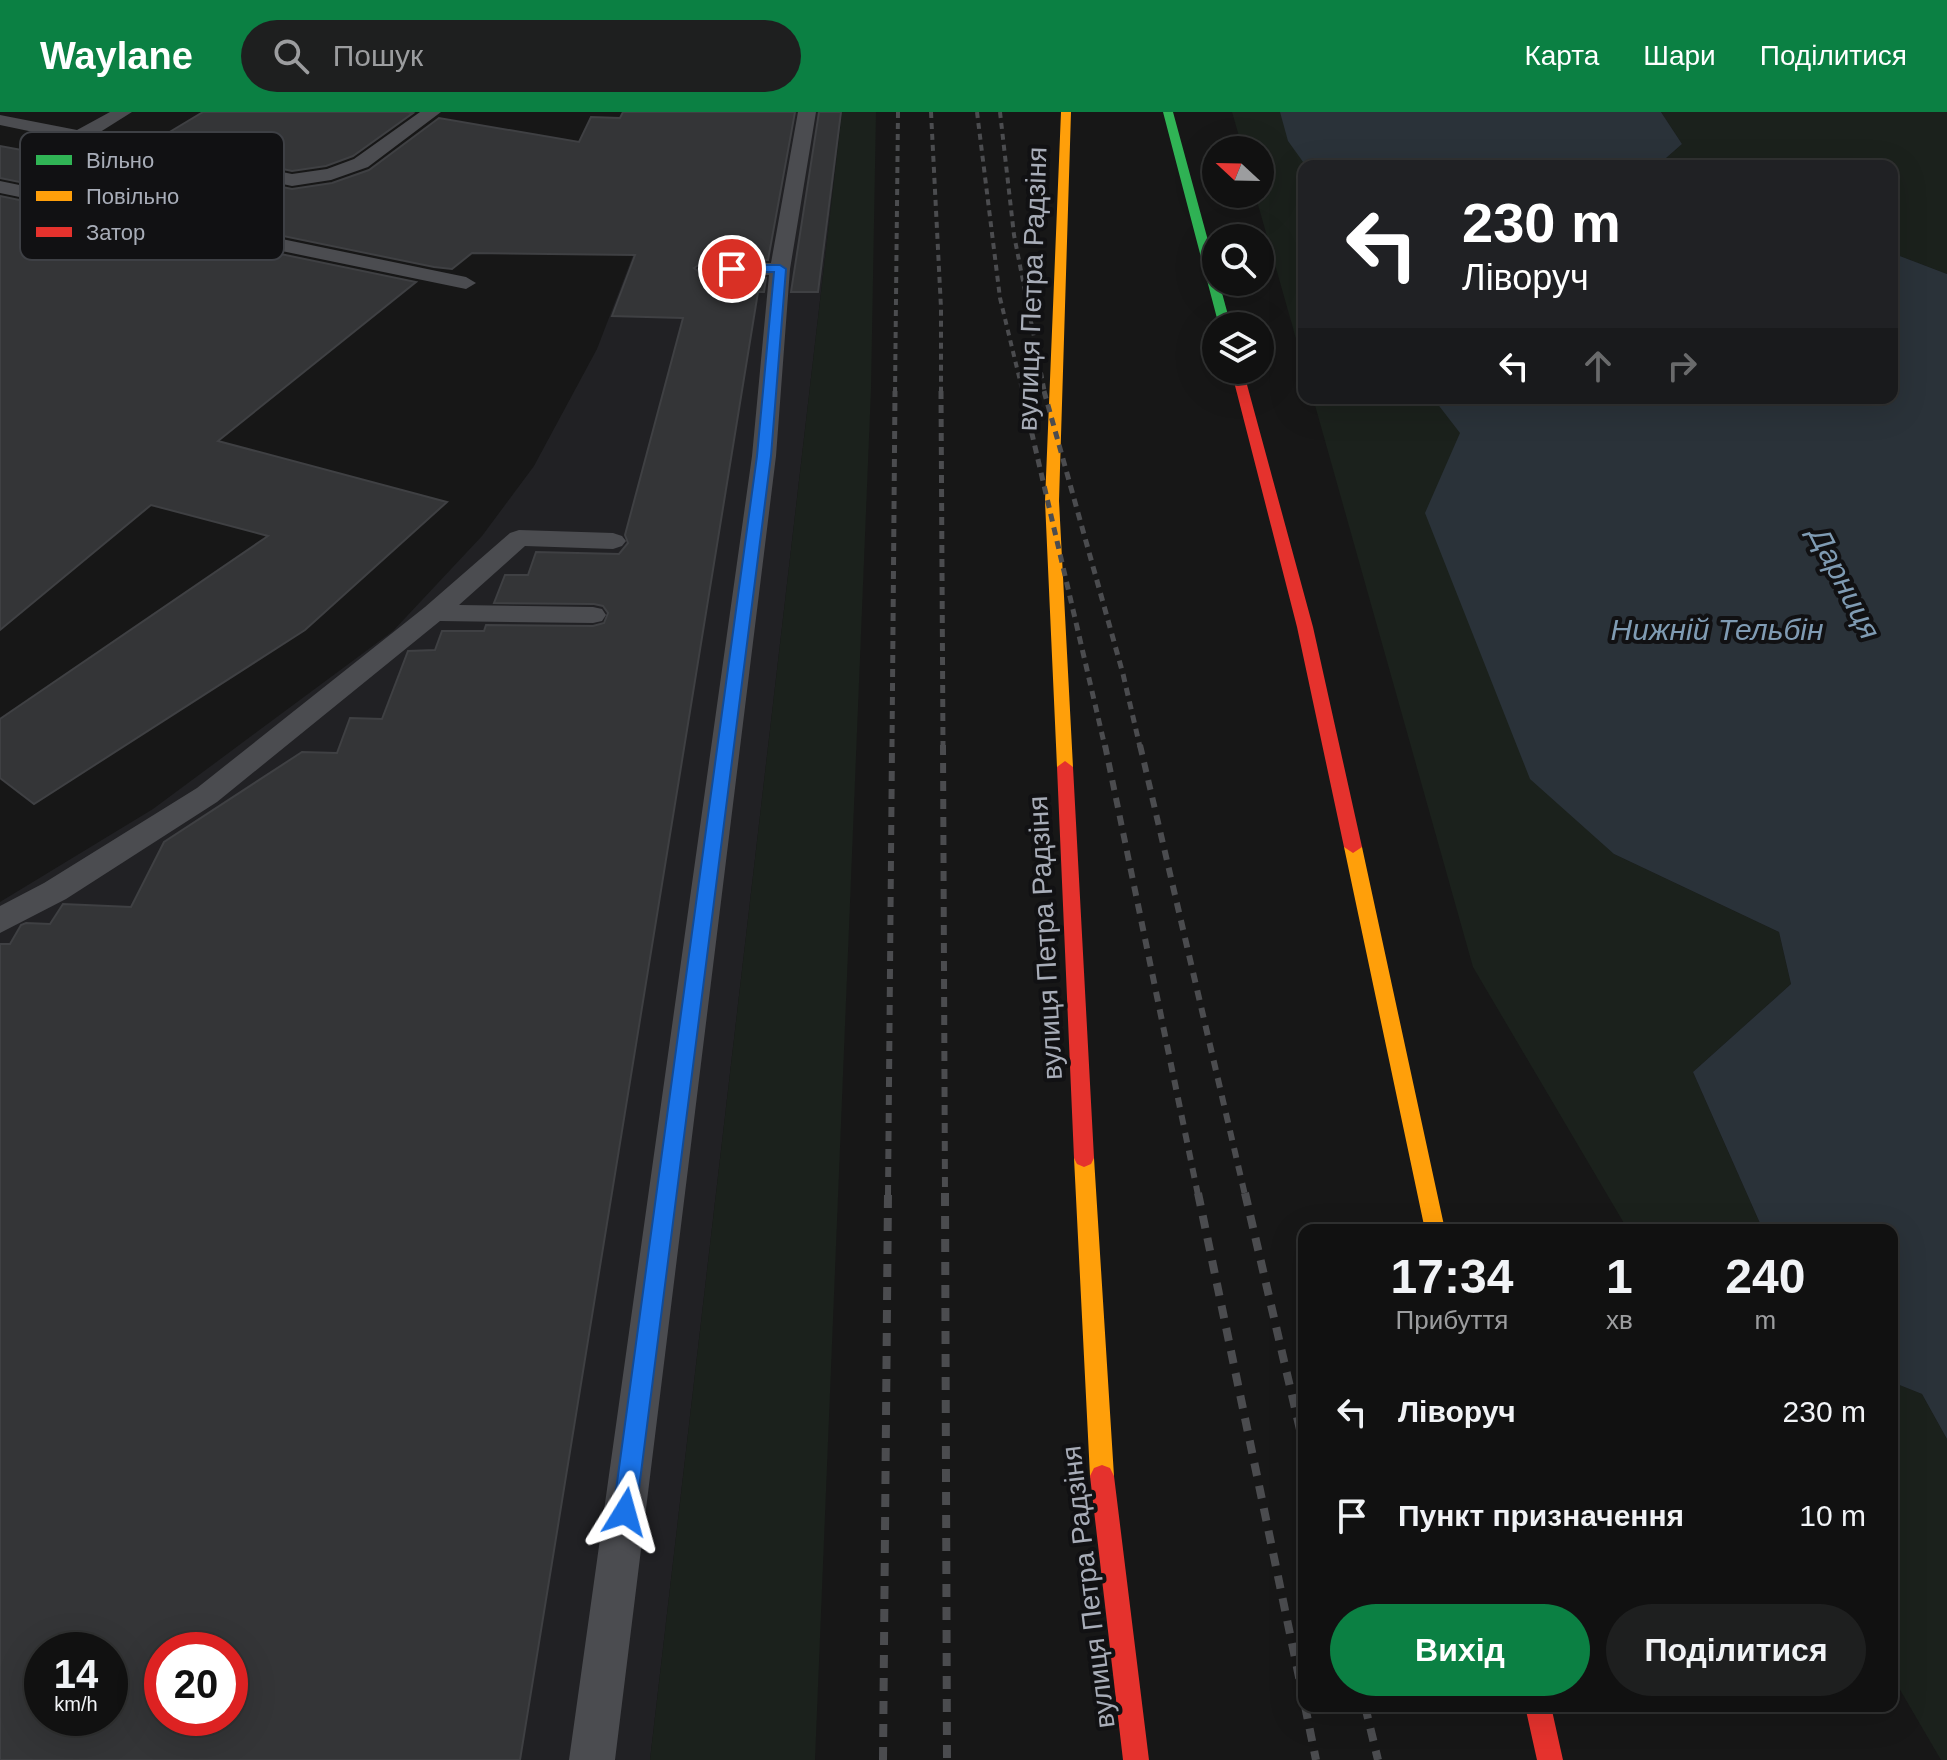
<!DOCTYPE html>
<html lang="uk">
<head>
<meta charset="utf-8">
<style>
	body { margin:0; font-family:Arial,sans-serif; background:#1e1f1f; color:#f1f3f6; height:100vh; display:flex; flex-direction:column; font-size:30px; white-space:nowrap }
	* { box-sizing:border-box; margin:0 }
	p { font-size:26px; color:#9c9d9f }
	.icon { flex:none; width:44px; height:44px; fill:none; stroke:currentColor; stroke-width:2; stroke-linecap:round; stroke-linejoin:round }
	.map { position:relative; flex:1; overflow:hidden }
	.sheet { position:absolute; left:1298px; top:1112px; width:600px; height:488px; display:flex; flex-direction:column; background:#111; border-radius:16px; box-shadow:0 8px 32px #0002,0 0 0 2px #303131 }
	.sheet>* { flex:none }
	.banner { position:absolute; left:1298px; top:48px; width:600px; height:244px; border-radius:16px; box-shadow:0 8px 32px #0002,0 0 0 2px #303131; background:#202124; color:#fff; overflow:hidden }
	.needle { width:52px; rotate:292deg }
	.buttons { position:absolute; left:1202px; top:24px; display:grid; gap:16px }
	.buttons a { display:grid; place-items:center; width:72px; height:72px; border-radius:50%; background:#111; box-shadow:0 8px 32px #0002,0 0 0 2px #303131; font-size:40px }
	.speed { position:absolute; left:24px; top:1520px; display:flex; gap:16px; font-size:40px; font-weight:700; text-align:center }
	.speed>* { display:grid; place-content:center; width:104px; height:104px; border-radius:50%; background:#111; box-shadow:0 8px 32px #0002,0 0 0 2px #303131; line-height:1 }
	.speed small { font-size:20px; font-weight:400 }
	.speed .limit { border:12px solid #d22; background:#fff; color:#111 }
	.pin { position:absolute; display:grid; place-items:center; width:68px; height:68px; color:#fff; margin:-34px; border:4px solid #fff; border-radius:50%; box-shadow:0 2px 8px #0007 }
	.me { position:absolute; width:88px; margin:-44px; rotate:8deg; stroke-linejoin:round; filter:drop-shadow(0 0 6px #0008) }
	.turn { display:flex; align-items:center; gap:28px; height:168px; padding:0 32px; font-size:36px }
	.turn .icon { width:104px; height:104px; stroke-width:2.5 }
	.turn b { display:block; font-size:56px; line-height:68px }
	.lanes { display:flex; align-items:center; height:76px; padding:0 32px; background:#0003; justify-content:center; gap:40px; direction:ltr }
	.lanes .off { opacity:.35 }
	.eta { display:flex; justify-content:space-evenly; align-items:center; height:136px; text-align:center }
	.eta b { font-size:48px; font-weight:600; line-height:56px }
	.action { display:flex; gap:16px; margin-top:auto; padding:16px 32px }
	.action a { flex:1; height:92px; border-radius:48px; background:#0b8043; color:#fff; font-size:32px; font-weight:600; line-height:92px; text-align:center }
	.action a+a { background:#1e1f1f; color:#f1f3f6 }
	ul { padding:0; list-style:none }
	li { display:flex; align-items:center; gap:24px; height:104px; padding:0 32px }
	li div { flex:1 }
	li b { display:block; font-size:30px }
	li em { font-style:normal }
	header { display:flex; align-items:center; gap:48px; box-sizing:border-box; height:112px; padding:0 40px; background:#0b8043; color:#fff }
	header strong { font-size:38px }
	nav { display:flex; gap:44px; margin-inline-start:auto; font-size:28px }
	.search { width:560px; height:72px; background:#1e1f1f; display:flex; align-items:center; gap:20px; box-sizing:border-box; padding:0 28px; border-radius:44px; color:#9c9d9f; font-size:30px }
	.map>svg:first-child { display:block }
	.built { fill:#212124; fill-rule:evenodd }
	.green { fill:#1b211c }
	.water { fill:#2a3239 }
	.building { fill:#343537; stroke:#3f4043; stroke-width:2; fill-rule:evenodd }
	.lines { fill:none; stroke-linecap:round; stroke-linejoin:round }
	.lane { fill:#4b4c50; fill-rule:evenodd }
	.fast { fill:#30b455; fill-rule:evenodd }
	.slow { fill:#ff9f0a; fill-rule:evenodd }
	.jam { fill:#e5322d; fill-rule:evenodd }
	.rail-far3 { stroke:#4b4c4f; stroke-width:4; stroke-dasharray:6 5; stroke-linecap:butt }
	.rail-far2 { stroke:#4b4c4f; stroke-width:5; stroke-dasharray:8 6; stroke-linecap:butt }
	.rail-far1 { stroke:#4b4c4f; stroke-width:6; stroke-dasharray:10 8; stroke-linecap:butt }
	.rail { stroke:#4b4c4f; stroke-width:8; stroke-dasharray:13 10; stroke-linecap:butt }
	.route { fill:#1a73e8; stroke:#114b97; stroke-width:2 }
	.labels { text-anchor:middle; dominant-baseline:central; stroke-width:8; stroke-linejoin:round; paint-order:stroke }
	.street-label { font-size:28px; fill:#a8adb8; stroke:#111113 }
	.water-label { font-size:30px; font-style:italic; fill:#7f9bb3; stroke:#111113 }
	.key { fill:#111113; stroke:#3e4045; stroke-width:2 }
	.key-label { font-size:22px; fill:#a8adb8 }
</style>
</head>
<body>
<header>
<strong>Waylane</strong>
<div class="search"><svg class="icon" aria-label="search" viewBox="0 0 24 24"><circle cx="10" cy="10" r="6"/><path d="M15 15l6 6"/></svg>Пошук</div>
<nav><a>Карта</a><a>Шари</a><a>Поділитися</a></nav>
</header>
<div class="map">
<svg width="1947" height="1648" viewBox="0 0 1947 1648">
	<rect width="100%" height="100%" fill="#171717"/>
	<path class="built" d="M688 0H842L650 1648H0V790L153 697 393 519 482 424 534 354 597 237ZM42 1538H110V1606H42ZM162 1538H230V1606H162Z"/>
	<path class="green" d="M842 0H876L871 277 815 1648H650Z
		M1232 0H1322L1328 54H1304V255L1255 82H1260V38H1243Z
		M1661 0H1947V162L1892 141V54H1657L1682 32Z
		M1313 286H1483L1614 742 1779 820 1791 872 1693 960 1763 1118H1628L1473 855Z
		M1892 1270 1922 1282 1947 1327V1648H1941L1892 1564Z"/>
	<path class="water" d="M1280 0H1661L1682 32 1657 54H1306L1288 29Z
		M1892 141 1947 162V1327L1922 1282 1892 1270V1118H1763L1693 960 1791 872 1779 820 1614 742 1530 667 1425 401 1460 321 1433 286H1892Z"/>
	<path class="building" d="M203 0H407L413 1 353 44 326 54 292 59 153 30Z
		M623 0H795L768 148H707L694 156 707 166H766L764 180H758L520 1648H0V832H10L21 813 26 811 50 812 63 792 131 795 164 730 302 640 337 641 350 606 382 607 408 539 435 538 442 519H484L486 513 593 514 604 511 608 501 603 494 594 492 494 491 505 463H528L536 440 619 442 628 431 625 423 683 206 612 204 635 143 472 141 452 157 434 155 0 66V34L27 39 37 34 121 51 132 44 292 77 332 71 369 58 439 6 579 30 591 5 620 6ZM42 1538H110V1606H42ZM162 1538H230V1606H162Z
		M819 0H841L818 180H791Z
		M0 84 416 170 218 329 447 390 305 518 34 692 0 666V607L268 424 151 393 0 518Z"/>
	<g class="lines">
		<path class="lane" d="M110 0H132L97 22 292 62 327 57 354 47 420 0H441L368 55 331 68 292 74 0 13V3L77 18Z
			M798 0H816L790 157 776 344 615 1648H569L752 344 769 163H707L697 157 707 151H771Z
			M0 69 466 165 476 171 466 177 0 81Z
			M519 418 613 421 622 424 626 429 622 434 613 437 525 434 459 493 593 495 602 497 606 503 602 509 593 511 440 509 217 690 66 787 0 821V794L44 771 197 676 425 495 510 421Z"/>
		<path class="fast" d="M1163 0H1173L1216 158V170H1219L1231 214H1219Z"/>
		<path class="slow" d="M1061 0H1071L1059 389 1073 655 1065 661 1057 655 1045 389Z
			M1353 729 1362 735 1445 1118H1425L1344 735Z
			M1084 1037 1091 1040 1094 1046 1114 1364 1110 1372 1102 1375 1094 1372 1090 1364 1074 1046 1077 1040Z"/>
		<path class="jam" d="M1231 258H1243L1313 515 1362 735 1353 741 1344 735 1297 515Z
			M1065 649 1073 655 1094 1046 1091 1052 1084 1055 1077 1052 1074 1046 1057 655Z
			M1102 1353 1110 1356 1114 1364 1149 1648H1123L1090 1364 1094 1356Z
			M1525 1594H1551L1563 1648H1537Z"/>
		<path class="rail-far3" d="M931 0 941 196V281
			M977 0 1000 186 1023 281
			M1000 0 1014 123 1045 281
			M895 281 898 0"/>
		<path class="rail-far2" d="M941 279 943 635
			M1022 279 1105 635
			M1044 279 1123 562 1140 635
			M892 635 895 279"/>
		<path class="rail-far1" d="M943 633 945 1083
			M1105 633 1198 1083
			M1140 633 1245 1083
			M888 1083 892 633"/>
		<path class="rail" d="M945 1081 947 1648
			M1198 1081 1304 1589
			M1245 1081 1304 1335
			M1305 1594 1316 1648
			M1365 1594 1378 1648
			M883 1648 888 1081"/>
	</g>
	<path class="route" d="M780 153 786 157 771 344 636 1400 633 1408 625 1411 616 1408 613 1400 757 344 774 160H732L726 157 732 153Z"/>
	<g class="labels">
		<g class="street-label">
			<text transform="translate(1032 177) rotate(-88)">вулиця Петра Радзіня</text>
			<text transform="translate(1045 826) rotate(-93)">вулиця Петра Радзіня</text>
			<text transform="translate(1088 1475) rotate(-97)">вулиця Петра Радзіня</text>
		</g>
		<g class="water-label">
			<text transform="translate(1845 471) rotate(63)">Дарниця</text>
			<text x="1717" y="517">Нижній Тельбін</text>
		</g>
	</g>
	<rect x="20" y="20" width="264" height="128" rx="12" class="key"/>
	<rect x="36" y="43" width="36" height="10" fill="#30b455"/>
	<rect x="36" y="79" width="36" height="10" fill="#ff9f0a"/>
	<rect x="36" y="115" width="36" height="10" fill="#e5322d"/>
	<g class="key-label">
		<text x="86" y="56">Вільно</text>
		<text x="86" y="92">Повільно</text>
		<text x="86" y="128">Затор</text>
	</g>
</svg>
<div class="buttons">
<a><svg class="needle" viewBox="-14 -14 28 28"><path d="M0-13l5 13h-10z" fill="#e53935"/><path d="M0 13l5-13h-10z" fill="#9c9d9f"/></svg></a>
<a><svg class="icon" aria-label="search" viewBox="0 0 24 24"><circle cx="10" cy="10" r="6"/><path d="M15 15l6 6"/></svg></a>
<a><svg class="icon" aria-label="layers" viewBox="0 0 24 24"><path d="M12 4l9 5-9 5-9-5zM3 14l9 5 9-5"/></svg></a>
</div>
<div class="speed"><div>14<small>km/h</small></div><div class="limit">20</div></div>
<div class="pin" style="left:732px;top:157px;background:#d93025"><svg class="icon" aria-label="arrive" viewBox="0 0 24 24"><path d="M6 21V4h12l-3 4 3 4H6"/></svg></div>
<svg class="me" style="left:625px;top:1400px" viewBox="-20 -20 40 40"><path d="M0-17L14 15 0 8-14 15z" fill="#1a73e8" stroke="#fff" stroke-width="4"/></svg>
<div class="banner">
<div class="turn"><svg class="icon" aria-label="left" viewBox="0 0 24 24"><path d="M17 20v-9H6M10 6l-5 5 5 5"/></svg><div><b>230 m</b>Ліворуч</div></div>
<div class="lanes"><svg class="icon" aria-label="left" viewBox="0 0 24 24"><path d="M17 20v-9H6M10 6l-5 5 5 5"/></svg><svg class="icon off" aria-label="ahead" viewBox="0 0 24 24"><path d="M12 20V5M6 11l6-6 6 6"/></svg><svg class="icon off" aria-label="right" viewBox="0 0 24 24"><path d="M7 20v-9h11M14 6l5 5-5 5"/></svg></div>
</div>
<section class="sheet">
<div class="eta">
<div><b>17:34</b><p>Прибуття</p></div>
<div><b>1</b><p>хв</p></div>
<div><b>240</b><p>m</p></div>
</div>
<ul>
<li><svg class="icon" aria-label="left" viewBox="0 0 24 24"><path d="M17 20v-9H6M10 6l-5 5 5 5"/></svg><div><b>Ліворуч</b></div><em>230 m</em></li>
<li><svg class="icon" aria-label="arrive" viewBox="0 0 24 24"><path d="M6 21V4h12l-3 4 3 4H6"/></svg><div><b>Пункт призначення</b></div><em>10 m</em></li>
</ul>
<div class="action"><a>Вихід</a><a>Поділитися</a></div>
</section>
</div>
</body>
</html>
